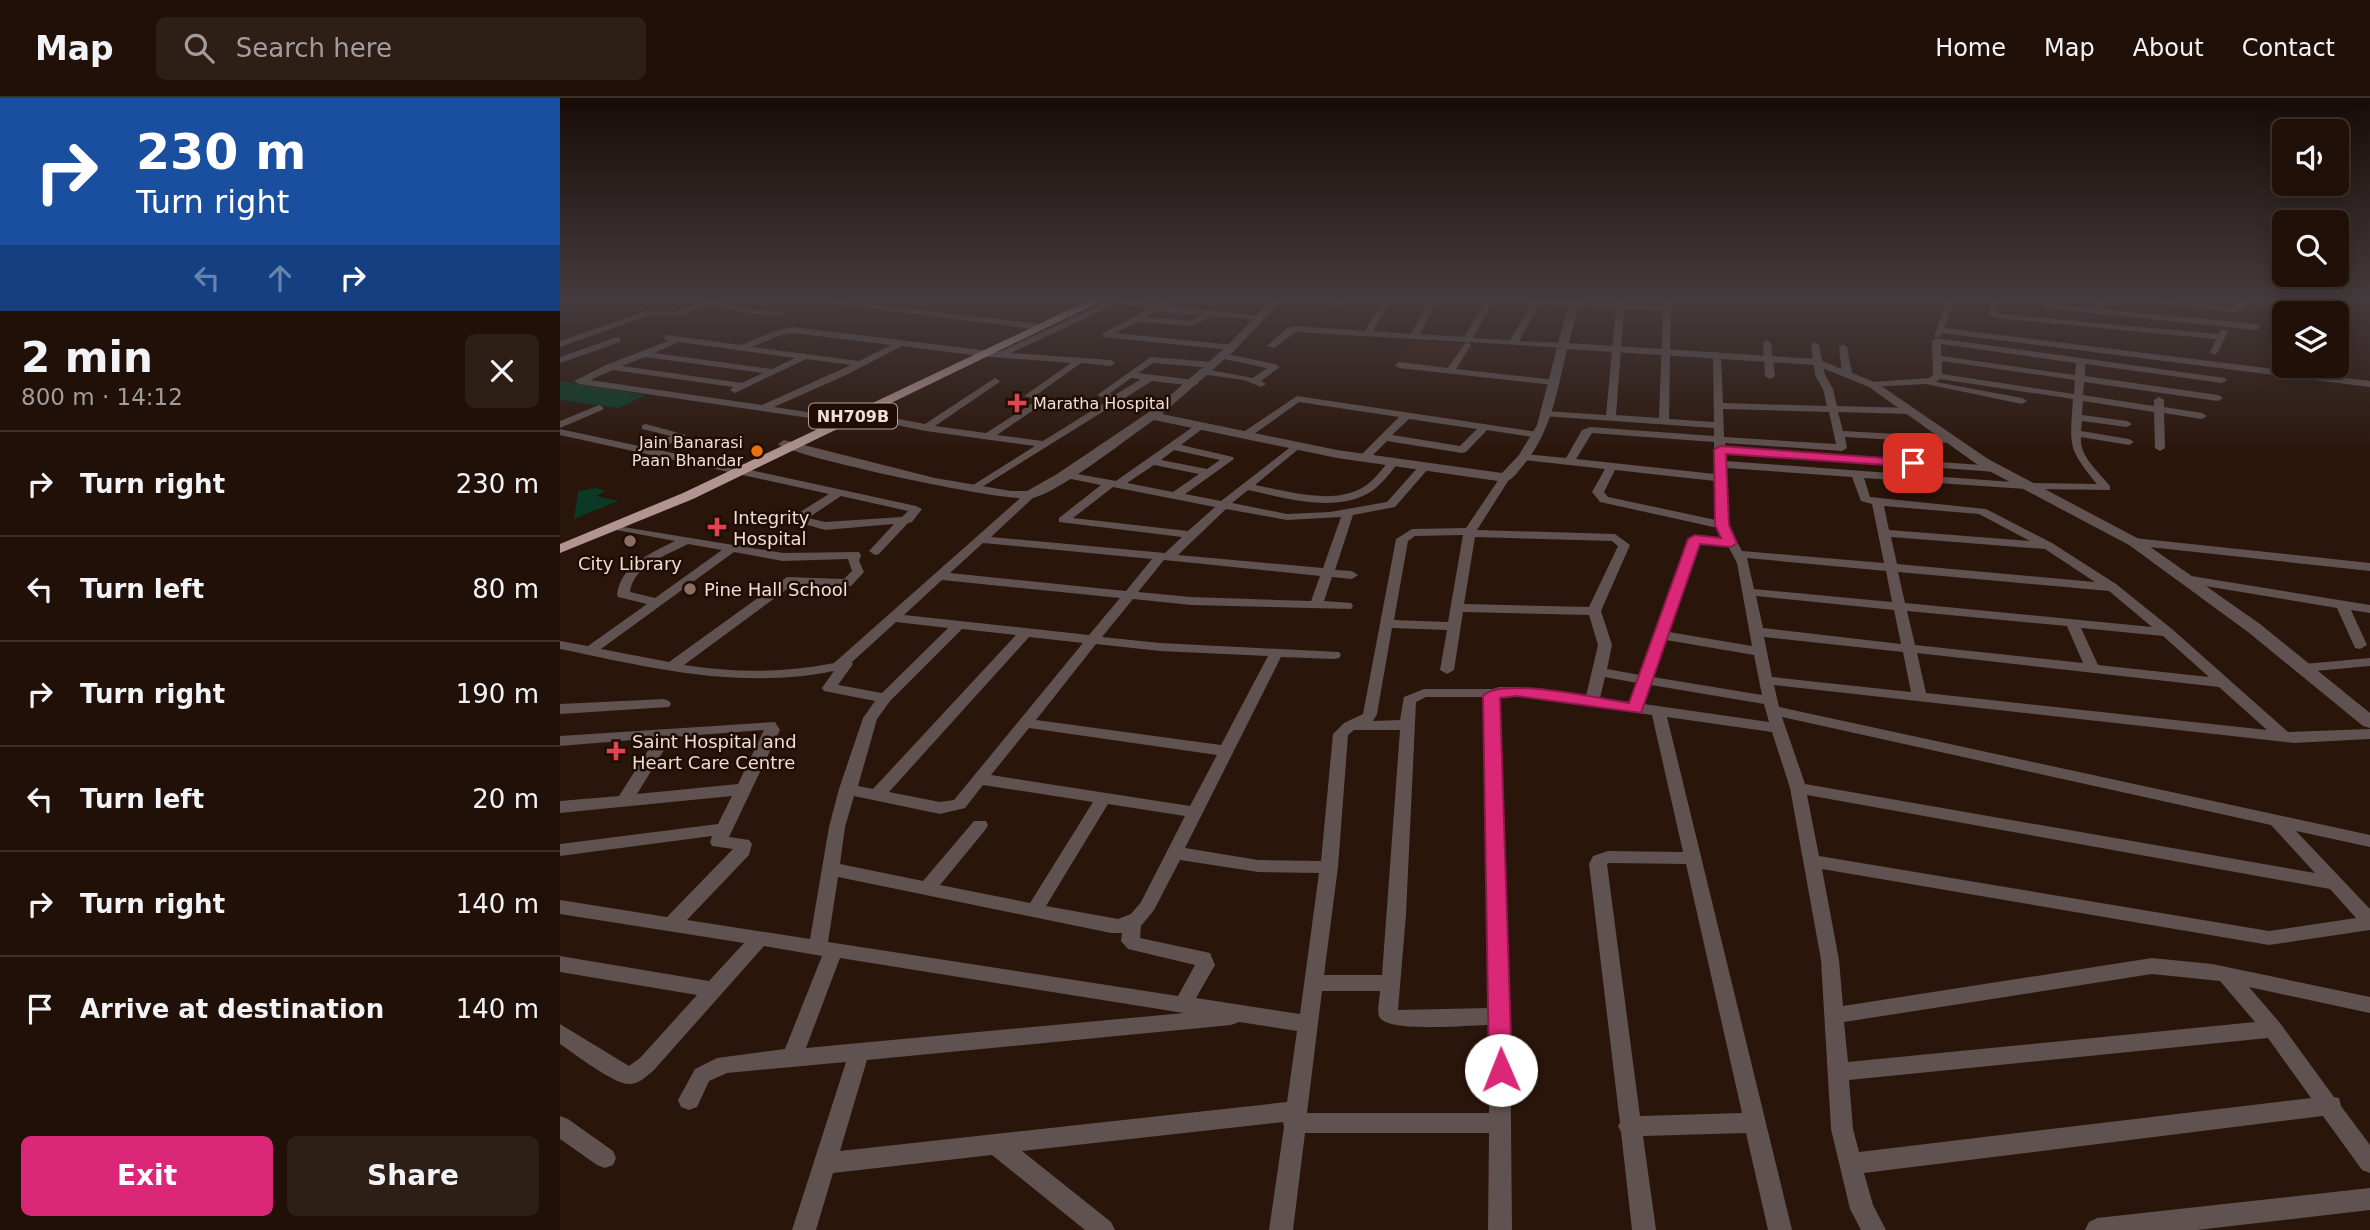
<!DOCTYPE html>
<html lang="en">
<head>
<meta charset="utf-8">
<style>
	body { margin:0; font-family:"DejaVu Sans",sans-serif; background:#2d1e16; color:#f1f3f6; height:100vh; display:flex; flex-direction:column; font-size:26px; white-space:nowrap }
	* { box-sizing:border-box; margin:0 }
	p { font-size:23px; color:#a29d9c }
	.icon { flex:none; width:38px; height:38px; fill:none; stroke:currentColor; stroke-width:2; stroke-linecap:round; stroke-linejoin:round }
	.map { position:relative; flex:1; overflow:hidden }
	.details { display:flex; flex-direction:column; background:#201008; width:560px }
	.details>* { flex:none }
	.top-card { background:#1a4fa0; color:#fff; overflow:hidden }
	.buttons { position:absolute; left:1712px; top:21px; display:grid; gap:14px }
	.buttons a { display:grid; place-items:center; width:77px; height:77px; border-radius:10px; background:#201008; box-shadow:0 4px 18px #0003,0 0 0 2px #3d3029; font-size:35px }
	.pin { position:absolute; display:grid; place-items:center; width:60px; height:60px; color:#fff; margin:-30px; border-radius:14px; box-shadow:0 4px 10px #0006 }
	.me { position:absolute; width:77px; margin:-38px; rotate:359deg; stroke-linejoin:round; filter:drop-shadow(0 0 5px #0008) }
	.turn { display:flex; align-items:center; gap:24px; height:147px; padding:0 21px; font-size:32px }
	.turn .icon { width:91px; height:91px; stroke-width:2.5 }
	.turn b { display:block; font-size:49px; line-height:60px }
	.lanes { display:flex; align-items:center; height:66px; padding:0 21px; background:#0003; justify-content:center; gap:35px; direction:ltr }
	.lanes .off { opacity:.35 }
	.round { display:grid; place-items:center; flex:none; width:74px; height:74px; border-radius:10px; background:#2d1e16 }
	.summary { display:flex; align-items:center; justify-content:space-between; height:119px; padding:0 21px }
	h1 { font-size:42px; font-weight:800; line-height:52px }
	.action { display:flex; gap:14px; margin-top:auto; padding:14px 21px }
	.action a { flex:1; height:80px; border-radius:10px; background:#db2777; color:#fff; font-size:28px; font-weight:800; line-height:80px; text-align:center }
	.action a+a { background:#2d1e16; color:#f1f3f6 }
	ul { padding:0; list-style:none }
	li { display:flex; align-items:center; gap:21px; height:105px; padding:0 21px; border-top:2px solid #3d3029 }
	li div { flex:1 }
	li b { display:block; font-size:26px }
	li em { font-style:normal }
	header { display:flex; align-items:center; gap:42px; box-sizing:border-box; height:98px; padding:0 35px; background:#201008; border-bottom:2px solid #3d3029 }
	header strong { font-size:33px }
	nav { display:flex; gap:38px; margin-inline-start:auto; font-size:24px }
	.search { width:490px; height:63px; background:#2d1e16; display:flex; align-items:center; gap:18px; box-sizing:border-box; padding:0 24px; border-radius:10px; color:#a29d9c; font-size:26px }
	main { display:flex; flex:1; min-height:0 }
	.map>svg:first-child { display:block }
	.built { fill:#351a0b }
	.green { fill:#0a3a26 }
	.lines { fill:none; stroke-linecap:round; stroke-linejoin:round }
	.minor { fill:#5f5250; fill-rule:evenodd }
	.tertiary { fill:#5f5250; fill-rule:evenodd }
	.trunk { fill:#b29490; fill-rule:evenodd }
	.route { fill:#db2777; stroke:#8e194d; stroke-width:2 }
	.health-dot { fill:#e0444e; stroke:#200c03; stroke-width:2.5 }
	.food-dot { fill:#e8710a; stroke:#200c03; stroke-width:2.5 }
	.education-dot { fill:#8d6e63; stroke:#200c03; stroke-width:2.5 }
	.labels { text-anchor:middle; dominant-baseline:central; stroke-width:5; stroke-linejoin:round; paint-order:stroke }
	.far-poi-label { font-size:16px; fill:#edded6; stroke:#200c03; text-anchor:start }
	.shield { fill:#200c03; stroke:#b09f97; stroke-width:2 }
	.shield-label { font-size:16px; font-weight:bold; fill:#edded6 }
	.poi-label { font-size:18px; fill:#edded6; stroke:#200c03; text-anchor:start }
</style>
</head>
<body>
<header>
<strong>Map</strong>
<div class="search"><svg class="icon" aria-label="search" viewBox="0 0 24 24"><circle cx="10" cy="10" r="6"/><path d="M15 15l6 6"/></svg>Search here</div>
<nav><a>Home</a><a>Map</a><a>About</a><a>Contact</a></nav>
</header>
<main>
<section class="details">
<div class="top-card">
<div class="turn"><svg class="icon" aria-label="right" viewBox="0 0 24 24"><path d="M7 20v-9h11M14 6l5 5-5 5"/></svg><div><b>230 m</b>Turn right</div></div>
<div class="lanes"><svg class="icon off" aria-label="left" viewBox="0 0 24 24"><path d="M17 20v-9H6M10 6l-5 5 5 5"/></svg><svg class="icon off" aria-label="ahead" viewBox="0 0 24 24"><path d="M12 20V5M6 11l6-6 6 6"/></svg><svg class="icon" aria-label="right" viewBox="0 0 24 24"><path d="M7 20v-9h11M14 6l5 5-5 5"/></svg></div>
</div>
<div class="summary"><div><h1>2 min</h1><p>800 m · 14:12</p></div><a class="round"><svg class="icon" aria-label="close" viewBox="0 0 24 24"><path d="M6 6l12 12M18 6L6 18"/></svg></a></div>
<ul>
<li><svg class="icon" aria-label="right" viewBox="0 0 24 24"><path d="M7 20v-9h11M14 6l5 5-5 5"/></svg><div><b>Turn right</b></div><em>230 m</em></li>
<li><svg class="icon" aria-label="left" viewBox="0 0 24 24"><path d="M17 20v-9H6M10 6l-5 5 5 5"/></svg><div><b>Turn left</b></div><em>80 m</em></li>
<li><svg class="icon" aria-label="right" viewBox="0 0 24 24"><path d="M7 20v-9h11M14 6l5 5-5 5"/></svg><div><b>Turn right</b></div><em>190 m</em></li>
<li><svg class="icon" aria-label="left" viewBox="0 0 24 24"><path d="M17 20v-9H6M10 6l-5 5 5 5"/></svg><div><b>Turn left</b></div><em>20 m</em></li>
<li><svg class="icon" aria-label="right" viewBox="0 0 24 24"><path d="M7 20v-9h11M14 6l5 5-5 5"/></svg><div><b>Turn right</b></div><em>140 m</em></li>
<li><svg class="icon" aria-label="arrive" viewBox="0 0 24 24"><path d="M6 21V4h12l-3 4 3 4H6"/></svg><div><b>Arrive at destination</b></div><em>140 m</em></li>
</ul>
<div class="action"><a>Exit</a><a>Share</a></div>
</section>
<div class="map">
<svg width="1810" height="1132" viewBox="0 0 1810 1132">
	<rect width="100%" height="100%" fill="#2a150a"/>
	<path class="built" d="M854 243 916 246 900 273 834 266Z"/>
	<path class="green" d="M0 283 86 297 58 310 0 302Z
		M37 390 45 393 36 398 58 403 14 421 18 393Z"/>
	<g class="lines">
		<path class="minor" d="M158 199H170L160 204 191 212 221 214 225 216 221 218 191 216 152 207 116 218 90 217 0 249V243L86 213 115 214Z
			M218 199H244L481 226 485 229 481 232Z
			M538 199H561L596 207 612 199H622L606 208 700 218 704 220 700 222 651 218 633 228 578 224 555 235 674 247V251L671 252 543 239V235L589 211 558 205 451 255 551 262 555 265 551 268 521 265 472 300 464 298 511 265 420 258 342 248 286 277 214 309 280 319 282 321 277 324 19 286 14 283 46 267 108 243 103 240 107 237 181 247 215 233 233 229 439 254 549 203ZM598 213 642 217 631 223 586 219ZM233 235 331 247 299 263 192 249 220 237ZM119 244 235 260 212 271 94 255ZM85 259 203 275 182 285 62 268ZM246 261 291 267 202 307 30 282 53 272 173 289 170 292 175 295Z
			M672 199H703L721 203 717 205Z
			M779 199H787L780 210H774L773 208Z
			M825 199H833L813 233 851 236 871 199H879L860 236 904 239 926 203 886 199H937L1057 206 1058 199H1063L1065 206 1103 208V199H1111L1109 321 1154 324 1153 257 1157 254 1161 257 1163 305 1267 308 1263 291 1255 277 1251 247 1255 244 1259 247 1265 277 1273 291 1277 308 1351 310 1356 313 1351 316 1278 314 1283 333 1391 339 1396 342 1391 345 1285 339 1287 350 1282 353 1165 345V363L1466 385 1537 386C1507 349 1510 349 1513 301L1380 281 1376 284 1462 300 1467 303 1462 306 1366 286 1310 289 1308 287 1313 284 1369 280 1373 277 1372 243 1376 240 1665 280 1667 282 1662 285 1525 266V278L1658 297 1663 300 1658 303 1524 284 1523 297 1594 308V302L1599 299 1604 302V309L1642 315 1647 318 1642 321 1604 315 1605 350 1600 353 1595 350 1594 314 1523 303 1522 317 1567 323 1572 326 1567 329 1522 323 1521 333 1569 341 1574 344 1569 347 1521 339C1519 358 1539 374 1550 388V392L1466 391 1304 380 1310 399 1426 411 1492 445 1556 486 1612 531 1728 634 1810 631V641L1734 645 1214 587 1219 609 1810 737V749L1736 733 1810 811V832L1709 847 1262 771 1279 862 1283 908 1592 860 1652 866 1810 899V915L1689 889 1720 925 1774 999 1779 1000 1781 1008 1810 1047V1075L1802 1072 1763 1018 1304 1075 1313 1107 1326 1132H1301L1290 1111 1271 1031 1261 862 1230 690 1212 634 1107 619 1232 1132H1208L1186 1035 1083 1038 1096 1132H1072L1061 1034 1058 1028 1060 1025 1029 766 1033 758 1048 753 1123 754 1092 617 957 597H942L938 600 950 918 952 1132H928L929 1035H745L733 1132H709L724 1029 723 1024 462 1053 551 1124 555 1132H525L432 1057 273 1075 256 1132H232L286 964 167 975 149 983 137 1009 129 1012 121 1009 118 1002 135 971 157 960 225 951 262 858 204 848 94 972C87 978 80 985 71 986 55 988 14 955 0 946V926L69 968 80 960 137 897 0 874V858L149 883 184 845 0 816V802L107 819 173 751 152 748 150 744 152 738 0 758V746L158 726 172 698 0 715V703L59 698 96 640 0 648V638L215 624 220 632 169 739 189 742 192 746 189 757 127 822 250 841 269 729 279 691 303 620 315 603 264 593 262 590 274 573C179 592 92 570 0 551V543L28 548 87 506 58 499 57 496C61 467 91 455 115 443L51 431V427L223 455 299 454 301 457 299 463 304 474 291 488 234 486 124 567C175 575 224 575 274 565L466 395H474L476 397 431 439 605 455 622 439 499 424V420L541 387 506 380 501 377 506 374 556 383 637 326 646 328 621 347 673 359 674 361 625 396 661 403 737 344 741 345V349L695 387C727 393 771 407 802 390 813 384 821 372 829 363L833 362 838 365C831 374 822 386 812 393 777 416 725 400 688 392L672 405 727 416 770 414 827 404 860 367H868V371L835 409 793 417 775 472 792 473 798 477 792 481 772 479 764 503 791 505 793 508 791 511 631 507 573 501 542 539 600 545 779 554 781 557 779 560 774 561 721 559 625 750 698 762 761 763 773 636 784 625 803 616 836 441 852 431 906 430 941 378H949L950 380 917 432 1055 436 1070 447 1041 513 1052 547 1047 571 1080 577 1129 441 1135 437 1164 441 1158 430 1040 404 1032 394 1045 371 964 362 959 359 964 356 1006 360 1022 332 1030 329 1154 338V330L983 318 981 316 986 313 1046 317 1056 211 980 206 959 243 1004 245 1007 246V250L907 244 911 247 896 271 996 282 998 284 993 287 839 270 835 267 839 264 888 270 906 244 736 234 714 250 707 248 727 230 736 228 805 233ZM933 204 972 206 950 242 913 240ZM1064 211 1103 213 1099 320 1056 317ZM1381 246 1516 265 1515 277 1381 258ZM1382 263 1515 282 1514 296 1382 276ZM1163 311 1269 314 1276 346 1164 339ZM1032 335 1154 344 1155 376 1016 361ZM614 352 660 362 647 371 601 362ZM594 367 639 376 613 394 567 385ZM1166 370 1292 379 1301 403 1312 406 1324 465 1182 453 1168 427ZM1055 372 1155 383 1156 422 1048 399 1044 394ZM553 389 558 390 655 409 628 433 513 420ZM1324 408 1419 416 1470 443 1329 432ZM666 411 727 422 781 419 763 470 618 457ZM903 437 888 524 834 522 848 443 855 438ZM915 439 1052 443 1058 448 1029 509 904 506ZM1331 439 1485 451 1535 484 1337 466ZM423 445 592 461 566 493 390 475ZM1140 445 1168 448 1177 465 1192 548 1109 534ZM128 446 162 452 95 500 70 494C73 467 108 457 128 446ZM174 454 223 463 288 461 292 473 284 481 227 479 109 564 41 551ZM1187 460 1326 473 1332 504 1194 491ZM604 462 760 478 751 503 631 499 578 494ZM1338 474 1549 493 1592 529 1345 505ZM382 482 560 500 529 537 344 517ZM1196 498 1334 512 1341 546 1203 530ZM1347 513 1507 528 1523 565 1355 547ZM903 514 1029 517 1038 547 1026 598 957 589H939L933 591H864L844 599 840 622 813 623 817 616 832 530 887 532 880 572 887 576 894 572ZM336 524 388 530 322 595 278 587 293 566 292 564ZM1521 530 1603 538 1649 579 1538 567ZM402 531 456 537 313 691 298 688 317 621 330 603ZM469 539 523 545 394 702 380 704 329 694ZM1204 539 1343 554 1351 594 1212 579ZM1106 542 1194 557 1202 597 1093 579ZM536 546 600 553 708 558 661 647 476 622ZM1357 555 1659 589 1707 632 1366 595ZM1045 579 1077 585 1070 604 1040 600ZM1091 587 1204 606 1209 624 1084 606ZM866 599H924L930 910 838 912 846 816 856 604ZM1222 619 1711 727 1755 775 1245 686ZM469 630 657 657 630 708 431 677ZM204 632 178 686 77 696 112 639ZM794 632H840L822 877H764L778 769 788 637ZM423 687 533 704 470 805 380 787 426 731 428 727 426 723H414L363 783 280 766 285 729 294 698 380 716 405 710ZM1247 697 1770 791 1796 820 1709 833 1259 758ZM548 706 625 718 581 804 571 816 558 821 486 808ZM620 762 698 774 759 775 740 916 636 900 655 867 650 855 580 840 581 828 594 812ZM1049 765 1126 766 1182 1015 1080 1018 1047 766ZM278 779 551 835H562L561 843 568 851 635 867 618 898 268 844ZM280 860 624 915 246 950ZM1592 876 1660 883 1695 924 1288 964 1284 924ZM762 893H820C820 900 816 914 820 920 831 935 910 927 930 927L929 1015H747ZM679 924 737 933 727 1004 280 1053 307 962 671 927ZM1708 940 1751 1000 1299 1054 1293 1031 1289 982Z
			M1387 199H1395L1384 230 1810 283V289L1382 235 1380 239H1374Z
			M1433 199H1441L1437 214 1440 216 1658 236 1661 231 1668 233 1658 254 1654 257 1650 254 1656 241 1435 220 1429 215Z
			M1485 199H1493L1491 206 1495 207 1533 210 1537 199H1545L1541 211 1696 226 1700 229 1696 232 1494 211 1484 209Z
			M1683 199H1691L1682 213 1674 214 1593 205 1589 203 1593 201 1674 210Z
			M57 239 60 240V244L0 265V259Z
			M1207 242 1211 245 1215 278 1210 281 1205 278 1203 245Z
			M1283 246 1287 249 1292 275 1287 278 1282 275 1279 249Z
			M662 255 715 266 720 269 701 283 706 286 701 289 684 282 641 276V272L644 271 693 280 707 270 659 260V256Z
			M591 259 653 264 657 267 653 270 593 265 578 275 634 282 639 285 634 288 592 283 414 394 410 393V389L475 348 366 333 297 319 292 316 297 313 365 326 435 280 440 283 438 285 375 328 426 335 482 299 485 300V304L437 337 483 343 549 302 537 297ZM571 280 581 281 555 297 549 296Z
			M737 298 978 334 983 337 978 340 927 332 906 354 902 355 827 343 808 362 804 363 799 360 800 358 839 319 739 304 690 339H682V335ZM849 321 917 331 900 348 832 337Z
			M39 307 44 310 42 312 0 330V323Z
			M86 326 126 337 99 352 356 408 362 411 352 424 348 425 319 456 315 457 309 453 334 426 265 432 237 424 235 422 240 414 269 396 0 337V331L88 350 111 338 82 331V327ZM281 398 348 413 342 419 265 424 248 420Z
			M1263 356 1436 368 1441 371 1436 374 1259 361V357Z
			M1574 440 1810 465V473L1570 447 1568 444 1570 441Z
			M1625 477 1810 507V515L1791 512 1807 547 1800 551 1795 550 1777 510 1621 484 1619 481 1621 478Z
			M1810 560V568L1744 574 1737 570 1744 566Z
			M104 601 109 603 111 606 109 609 0 616V606Z
			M0 1018 8 1021 53 1053 56 1060 53 1067 45 1070 37 1067 0 1041Z
			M1810 1090V1112L1637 1132H1525L1529 1124 1537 1120Z"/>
		<path class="tertiary" d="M714 199H725L674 253 602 316 777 352 942 375 959 357 977 327 1010 199H1020L1009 245 1257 261 1317 285 1428 361 1579 441 1700 526 1810 615V630L1803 628 1688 534 1569 447 1418 367 1309 289 1255 267 1007 251C997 294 991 336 961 370 956 376 952 382 945 384L777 360 594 322C566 341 503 392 473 400 451 406 233 359 218 346L224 342 375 380 451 393H467L497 376 598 308 666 249Z"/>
		<path class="trunk" d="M536 199H550L133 401 0 455V446L123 395Z"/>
	</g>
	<linearGradient id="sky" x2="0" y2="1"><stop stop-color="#170c06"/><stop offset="0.56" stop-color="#443b3e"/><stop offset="1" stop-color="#443b3e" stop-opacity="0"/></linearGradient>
	<rect width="1810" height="358" fill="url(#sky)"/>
	<path class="route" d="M1160 348 1353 362 1359 365 1353 369 1166 356 1169 427 1177 445 1171 449 1140 446 1081 615 957 598 940 600 952 972 949 979 941 982 932 979 929 972 923 598C940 578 1041 601 1069 605L1128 441 1135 437 1161 440 1155 427 1154 352Z"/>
	<g class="health-dot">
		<path d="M453.5 294.5h7v7h7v7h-7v7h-7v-7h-7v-7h7z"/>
		<path d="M153.5 418.5h7v7h7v7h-7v7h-7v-7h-7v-7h7z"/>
		<path d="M52.5 642.5h7v7h7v7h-7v7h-7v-7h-7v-7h7z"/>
	</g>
	<circle class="food-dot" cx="197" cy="353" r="7"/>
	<g class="education-dot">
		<circle cx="70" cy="443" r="7"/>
		<circle cx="130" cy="491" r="7"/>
	</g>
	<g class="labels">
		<g class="far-poi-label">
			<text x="473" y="305">Maratha Hospital</text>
			<text x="183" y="344" text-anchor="end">Jain Banarasi<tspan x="183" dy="18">Paan Bhandar</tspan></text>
		</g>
		<rect class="shield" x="249" y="305.5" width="88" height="25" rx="5"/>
		<g class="shield-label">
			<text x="293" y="318">NH709B</text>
		</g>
		<g class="poi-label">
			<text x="173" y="419">Integrity<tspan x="173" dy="21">Hospital</tspan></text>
			<text x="70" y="465" text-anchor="middle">City Library</text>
			<text x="144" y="491">Pine Hall School</text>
			<text x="72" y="643">Saint Hospital and<tspan x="72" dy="21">Heart Care Centre</tspan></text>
		</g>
	</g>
</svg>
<div class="buttons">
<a><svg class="icon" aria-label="sound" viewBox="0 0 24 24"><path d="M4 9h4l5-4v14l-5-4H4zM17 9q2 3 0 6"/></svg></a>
<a><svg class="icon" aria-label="search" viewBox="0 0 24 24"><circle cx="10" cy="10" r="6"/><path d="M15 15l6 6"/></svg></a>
<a><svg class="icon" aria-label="layers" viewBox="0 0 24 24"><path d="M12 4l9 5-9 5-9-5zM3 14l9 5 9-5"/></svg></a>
</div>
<div class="pin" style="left:1353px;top:365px;background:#d93025"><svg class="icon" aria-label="arrive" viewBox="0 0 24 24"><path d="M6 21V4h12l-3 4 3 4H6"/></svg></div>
<svg class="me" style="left:941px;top:972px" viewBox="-20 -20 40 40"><circle r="19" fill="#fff"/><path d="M0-13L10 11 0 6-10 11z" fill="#db2777"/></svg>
</div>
</main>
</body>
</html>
